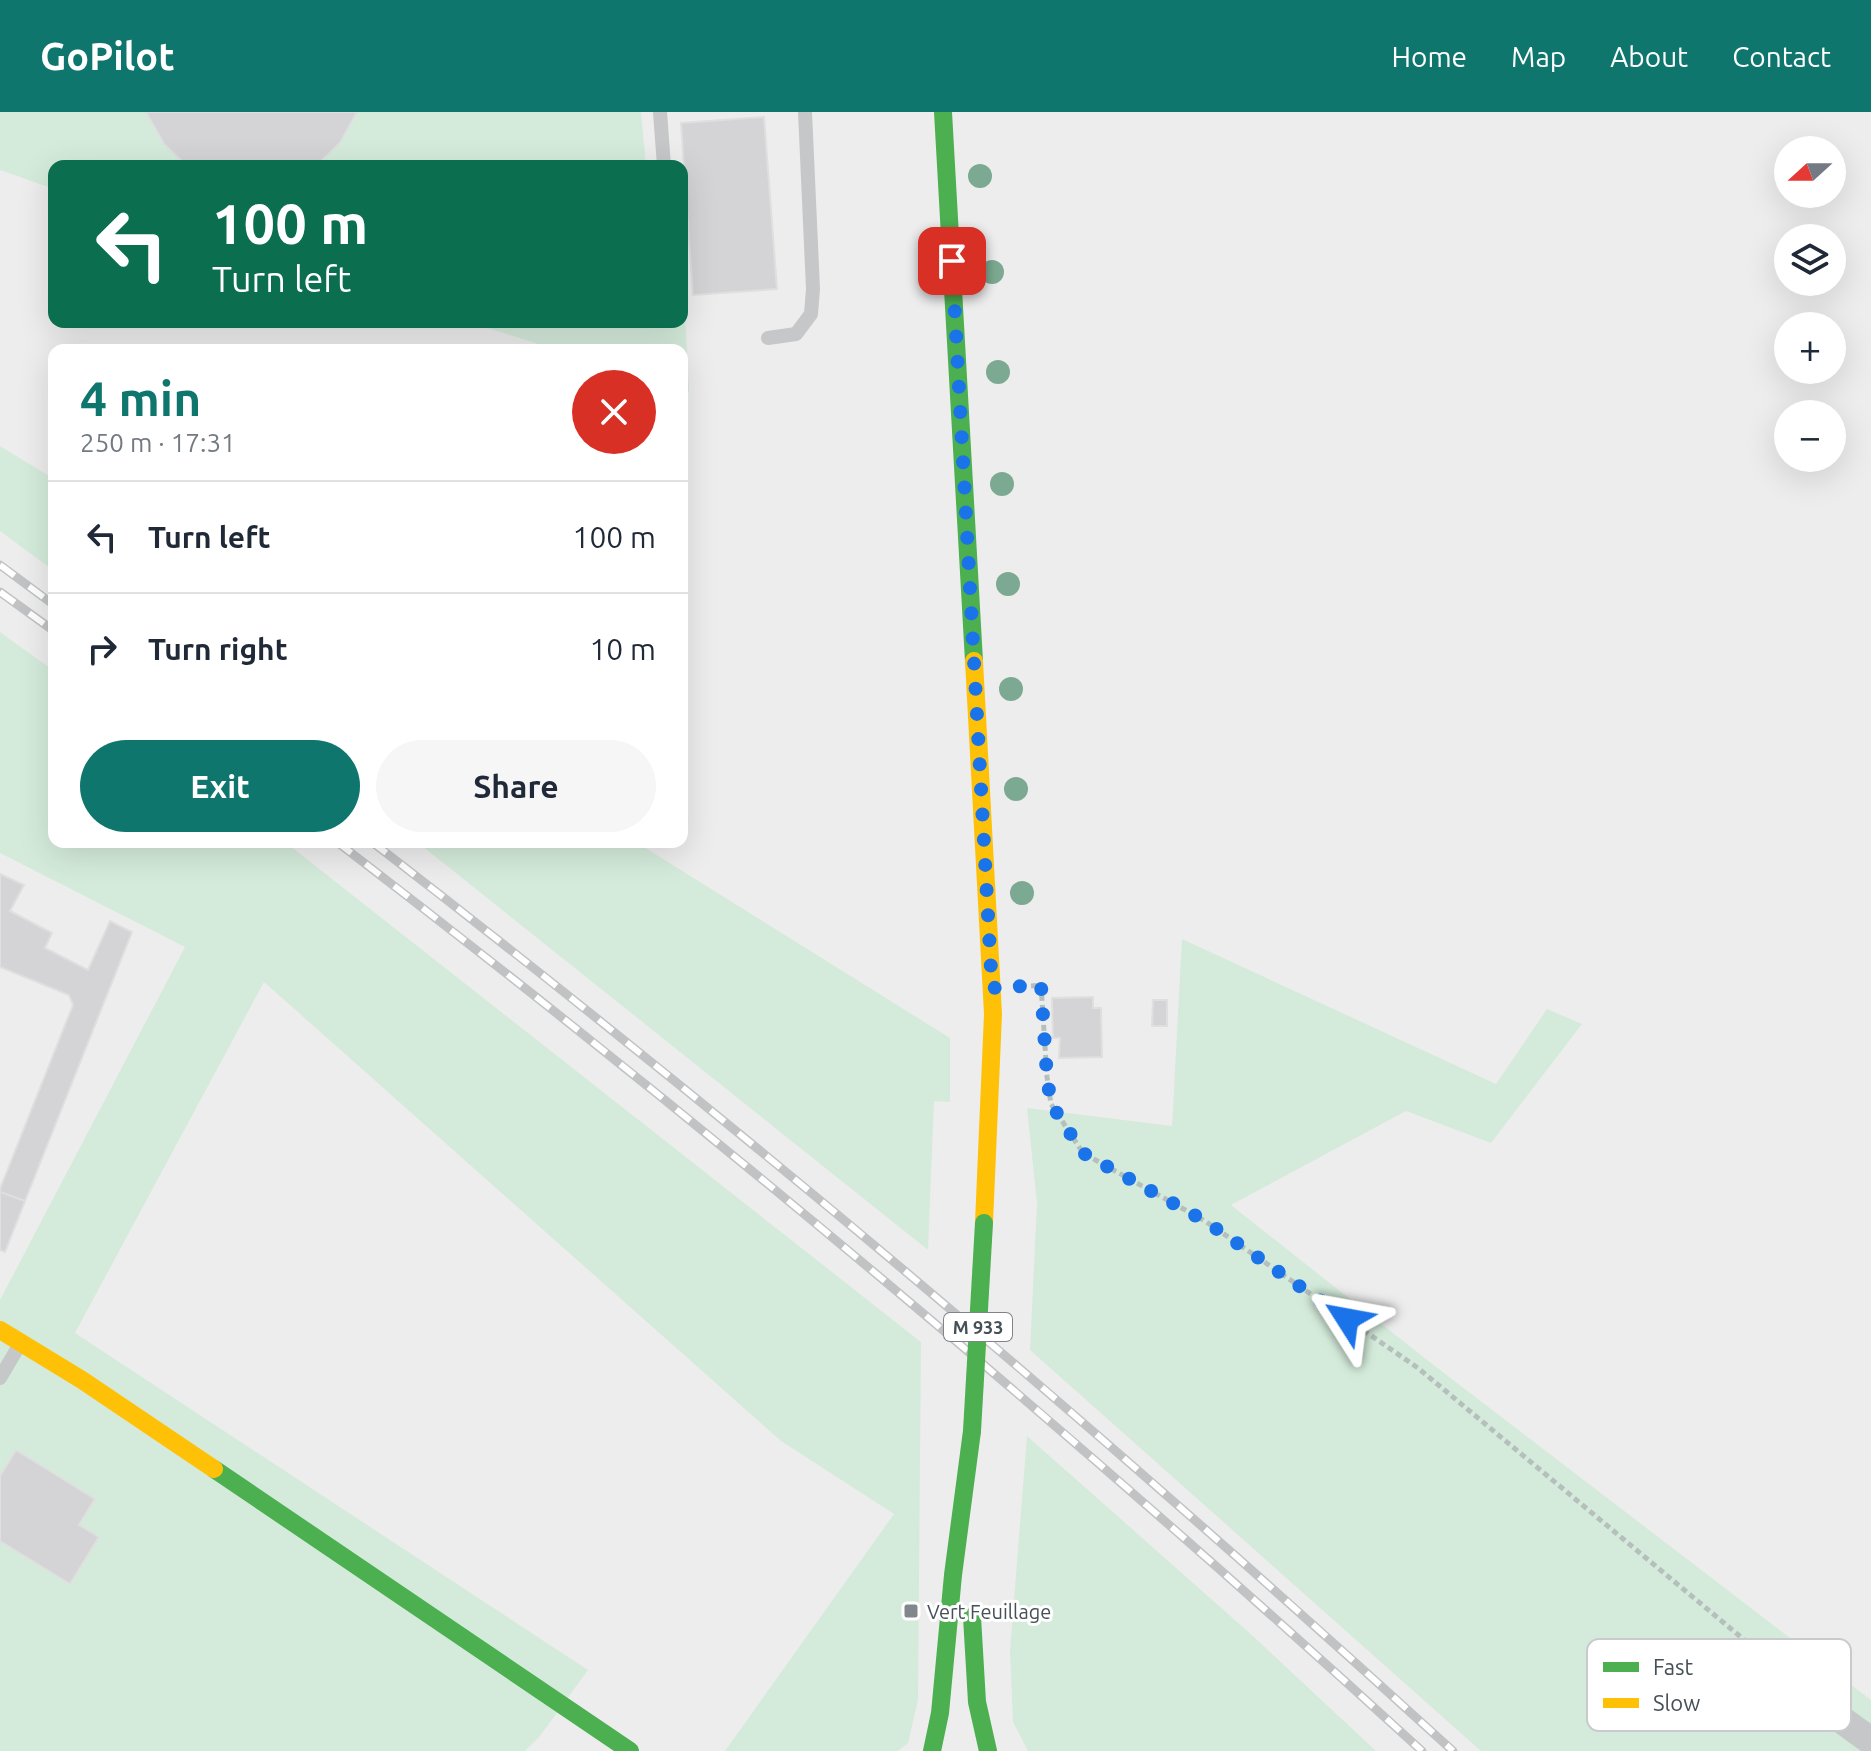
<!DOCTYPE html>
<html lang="en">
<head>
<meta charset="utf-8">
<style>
	body { margin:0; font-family:Ubuntu,sans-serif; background:#f6f6f7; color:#1f2937; height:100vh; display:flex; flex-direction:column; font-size:30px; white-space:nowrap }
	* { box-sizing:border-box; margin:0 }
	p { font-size:26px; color:#747a83 }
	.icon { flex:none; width:44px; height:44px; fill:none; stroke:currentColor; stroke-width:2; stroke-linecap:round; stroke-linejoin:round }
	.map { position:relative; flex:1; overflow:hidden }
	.details { position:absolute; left:48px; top:232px; width:640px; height:504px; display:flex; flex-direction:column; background:#fff; border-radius:16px; box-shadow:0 8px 32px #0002 }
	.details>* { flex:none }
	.hud { position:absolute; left:48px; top:48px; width:640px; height:168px; border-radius:16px; box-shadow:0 8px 32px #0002; background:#0b6e4f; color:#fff; overflow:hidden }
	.needle { width:52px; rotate:249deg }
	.controls { position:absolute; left:1774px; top:24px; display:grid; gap:16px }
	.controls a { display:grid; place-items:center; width:72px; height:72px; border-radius:50%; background:#fff; box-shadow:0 8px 32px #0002; font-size:40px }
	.pin { position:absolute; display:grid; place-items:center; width:68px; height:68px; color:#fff; margin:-34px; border-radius:16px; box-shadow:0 4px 12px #0006 }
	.me { position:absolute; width:88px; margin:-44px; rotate:304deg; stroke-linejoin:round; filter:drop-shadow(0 0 6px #0008) }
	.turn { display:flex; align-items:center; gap:28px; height:168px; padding:0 32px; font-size:36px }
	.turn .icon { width:104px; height:104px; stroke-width:2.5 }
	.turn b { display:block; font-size:56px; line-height:68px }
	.round { display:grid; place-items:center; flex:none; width:84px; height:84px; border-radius:42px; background:#f6f6f7 }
	.head { display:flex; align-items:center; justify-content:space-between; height:136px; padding:0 32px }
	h1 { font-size:48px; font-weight:700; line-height:60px; color:#0f766e }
	.action { display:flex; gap:16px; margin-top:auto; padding:16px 32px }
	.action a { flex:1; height:92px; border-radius:48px; background:#0f766e; color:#fff; font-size:32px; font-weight:700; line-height:92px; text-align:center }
	.action a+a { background:#f6f6f7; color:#1f2937 }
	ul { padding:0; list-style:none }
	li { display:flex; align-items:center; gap:24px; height:112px; padding:0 32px; border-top:2px solid #e0e1e3 }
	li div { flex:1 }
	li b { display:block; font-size:30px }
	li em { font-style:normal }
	header { display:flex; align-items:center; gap:48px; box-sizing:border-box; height:112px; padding:0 40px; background:#0f766e; color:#fff }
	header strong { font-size:38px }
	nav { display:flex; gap:44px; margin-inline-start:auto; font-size:28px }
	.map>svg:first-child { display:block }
	.green { fill:#d4ebdb }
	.building { fill:#d4d4d6; stroke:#dfdfe0; stroke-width:2 }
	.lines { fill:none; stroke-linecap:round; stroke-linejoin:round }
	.path { stroke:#b5bfbc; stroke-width:5; stroke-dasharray:6 4; stroke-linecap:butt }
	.lane { stroke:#c5c7c8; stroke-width:14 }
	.street { stroke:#c5c7c8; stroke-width:28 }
	.fast { stroke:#4caf50; stroke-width:18 }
	.slow { stroke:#ffc107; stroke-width:18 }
	.rail-casing { stroke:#c1c2c3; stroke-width:9 }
	.rail { stroke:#fff; stroke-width:6; stroke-dasharray:18; stroke-linecap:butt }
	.fast-bridge { stroke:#4caf50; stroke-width:18 }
	.tree { fill:#7ca991 }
	.route { stroke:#1a73e8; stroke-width:14; stroke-dasharray:0 25.2 }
	.poi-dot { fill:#81878c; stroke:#fff; stroke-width:3 }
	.labels { text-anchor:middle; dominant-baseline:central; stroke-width:6; stroke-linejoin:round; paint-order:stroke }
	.shield { fill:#fff; stroke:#7e8489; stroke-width:2 }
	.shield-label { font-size:18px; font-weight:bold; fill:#465057 }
	.poi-label { font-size:20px; fill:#465057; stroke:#fff; text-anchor:start }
	.key { fill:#fff; stroke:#c8cacd; stroke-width:2 }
	.key-label { font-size:22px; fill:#465057 }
</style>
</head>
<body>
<header>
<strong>GoPilot</strong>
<nav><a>Home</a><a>Map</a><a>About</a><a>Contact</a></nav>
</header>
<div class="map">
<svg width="1871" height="1639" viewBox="0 0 1871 1639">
	<rect width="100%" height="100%" fill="#eeeded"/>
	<path class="green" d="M0 0H641L646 54H54V77L0 58Z
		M682 203H685L689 280 682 278V238H557L469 210H682Z
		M0 334 54 367V459L0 419Z
		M0 520 54 559V730H285L921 1230 918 1588 908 1631 898 1639H725L894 1402 781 1329 264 870 75 1221 588 1558 540 1624 525 1639H0V1188L185 835 0 741Z
		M417 730H636L950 926V990L934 989 928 1138Z
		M1182 827 1496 972 1547 897 1582 912 1491 1031 1406 999 1231 1093 1431 1251 1871 1588V1639H1481L1030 1238 1037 1091 1027 996 1172 1014Z
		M1027 1324 1253 1524 1376 1639H1028L1013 1610 1010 1538Z"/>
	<path class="building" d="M146 0H357L340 31 316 54H187L164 32Z
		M764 5 777 177 693 183 681 11Z
		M0 762 24 773 10 799 52 821 45 836 88 858 110 809 132 820 25 1089 0 1080V1077L73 893 69 883 0 855Z
		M1093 885V896H1101L1102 945 1059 946 1060 926H1053L1052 886Z
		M1153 888H1167V914H1152Z
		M0 1080 25 1089 5 1140 0 1138Z
		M16 1338 95 1387 79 1413 99 1425 70 1472 0 1429V1364Z"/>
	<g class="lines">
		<path class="path" d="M1031 874 1041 873 1047 965 1051 992 1083 1041 1205 1109 1418 1256 1808 1581"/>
		<path class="lane" d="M660 0 664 54
			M768 226 796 222 811 202 813 177 805 0
			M0 1266 20 1232"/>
		<path class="street" d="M1831 1600 1871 1629"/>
		<path class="fast" d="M943 0 974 549
			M214 1357 630 1639
			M972 1505 977 1590 988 1639
			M932 1639 940 1601 953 1463 972 1319"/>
		<path class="slow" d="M974 549 993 902 984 1111
			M0 1218 82 1268 214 1357"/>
		<g class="rail-casing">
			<path id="rail" d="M0 453 54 493
				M0 480 54 519
				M337 730C712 1017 1073 1321 1422 1639
				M372 730C745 1017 1105 1322 1453 1639"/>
		</g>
		<use href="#rail" class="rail"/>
		<path class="fast-bridge" d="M972 1319 984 1111"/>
	</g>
	<g class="tree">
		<circle cx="980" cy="64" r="12"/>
		<circle cx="992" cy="160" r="12"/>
		<circle cx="998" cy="260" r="12"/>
		<circle cx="1002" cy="372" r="12"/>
		<circle cx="1008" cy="472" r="12"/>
		<circle cx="1011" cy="577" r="12"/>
		<circle cx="1016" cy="677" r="12"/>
		<circle cx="1022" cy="781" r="12"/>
	</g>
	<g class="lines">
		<path class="route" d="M952 149 992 876 1041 873 1047 965 1051 992 1083 1041 1205 1109 1347 1207"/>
	</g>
	<rect class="poi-dot" x="903" y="1491" width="16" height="16" rx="4"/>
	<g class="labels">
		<rect class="shield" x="944" y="1201" width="68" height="28" rx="6"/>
		<g class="shield-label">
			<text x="978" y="1215">M 933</text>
		</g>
		<g class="poi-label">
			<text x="927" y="1499">Vert Feuillage</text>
		</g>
	</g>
	<rect x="1587" y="1527" width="264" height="92" rx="12" class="key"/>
	<rect x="1603" y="1550" width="36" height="10" fill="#4caf50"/>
	<rect x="1603" y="1586" width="36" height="10" fill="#ffc107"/>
	<g class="key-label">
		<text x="1653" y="1563">Fast</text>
		<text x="1653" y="1599">Slow</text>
	</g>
</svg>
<div class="controls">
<a><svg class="needle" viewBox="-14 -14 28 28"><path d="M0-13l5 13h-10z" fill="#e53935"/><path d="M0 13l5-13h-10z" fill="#747a83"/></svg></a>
<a><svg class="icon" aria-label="layers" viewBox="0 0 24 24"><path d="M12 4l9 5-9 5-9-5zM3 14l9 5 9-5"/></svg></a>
<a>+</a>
<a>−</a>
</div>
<div class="pin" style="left:952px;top:149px;background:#d93025"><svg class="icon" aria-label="arrive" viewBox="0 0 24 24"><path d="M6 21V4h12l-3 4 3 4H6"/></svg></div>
<svg class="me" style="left:1347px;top:1207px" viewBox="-20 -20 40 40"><path d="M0-17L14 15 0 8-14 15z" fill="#1a73e8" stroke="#fff" stroke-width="4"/></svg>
<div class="hud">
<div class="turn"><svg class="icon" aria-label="left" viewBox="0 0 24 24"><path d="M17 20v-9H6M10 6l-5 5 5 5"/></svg><div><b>100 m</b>Turn left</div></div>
</div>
<section class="details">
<div class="head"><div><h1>4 min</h1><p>250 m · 17:31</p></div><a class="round" style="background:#d93025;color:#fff"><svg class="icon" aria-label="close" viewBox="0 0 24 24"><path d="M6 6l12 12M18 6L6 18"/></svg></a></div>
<ul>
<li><svg class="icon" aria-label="left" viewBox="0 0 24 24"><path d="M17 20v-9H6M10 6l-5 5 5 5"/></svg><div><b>Turn left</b></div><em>100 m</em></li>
<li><svg class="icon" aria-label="right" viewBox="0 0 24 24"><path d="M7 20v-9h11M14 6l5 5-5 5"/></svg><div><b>Turn right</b></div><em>10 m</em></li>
</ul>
<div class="action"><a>Exit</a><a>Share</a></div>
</section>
</div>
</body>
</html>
